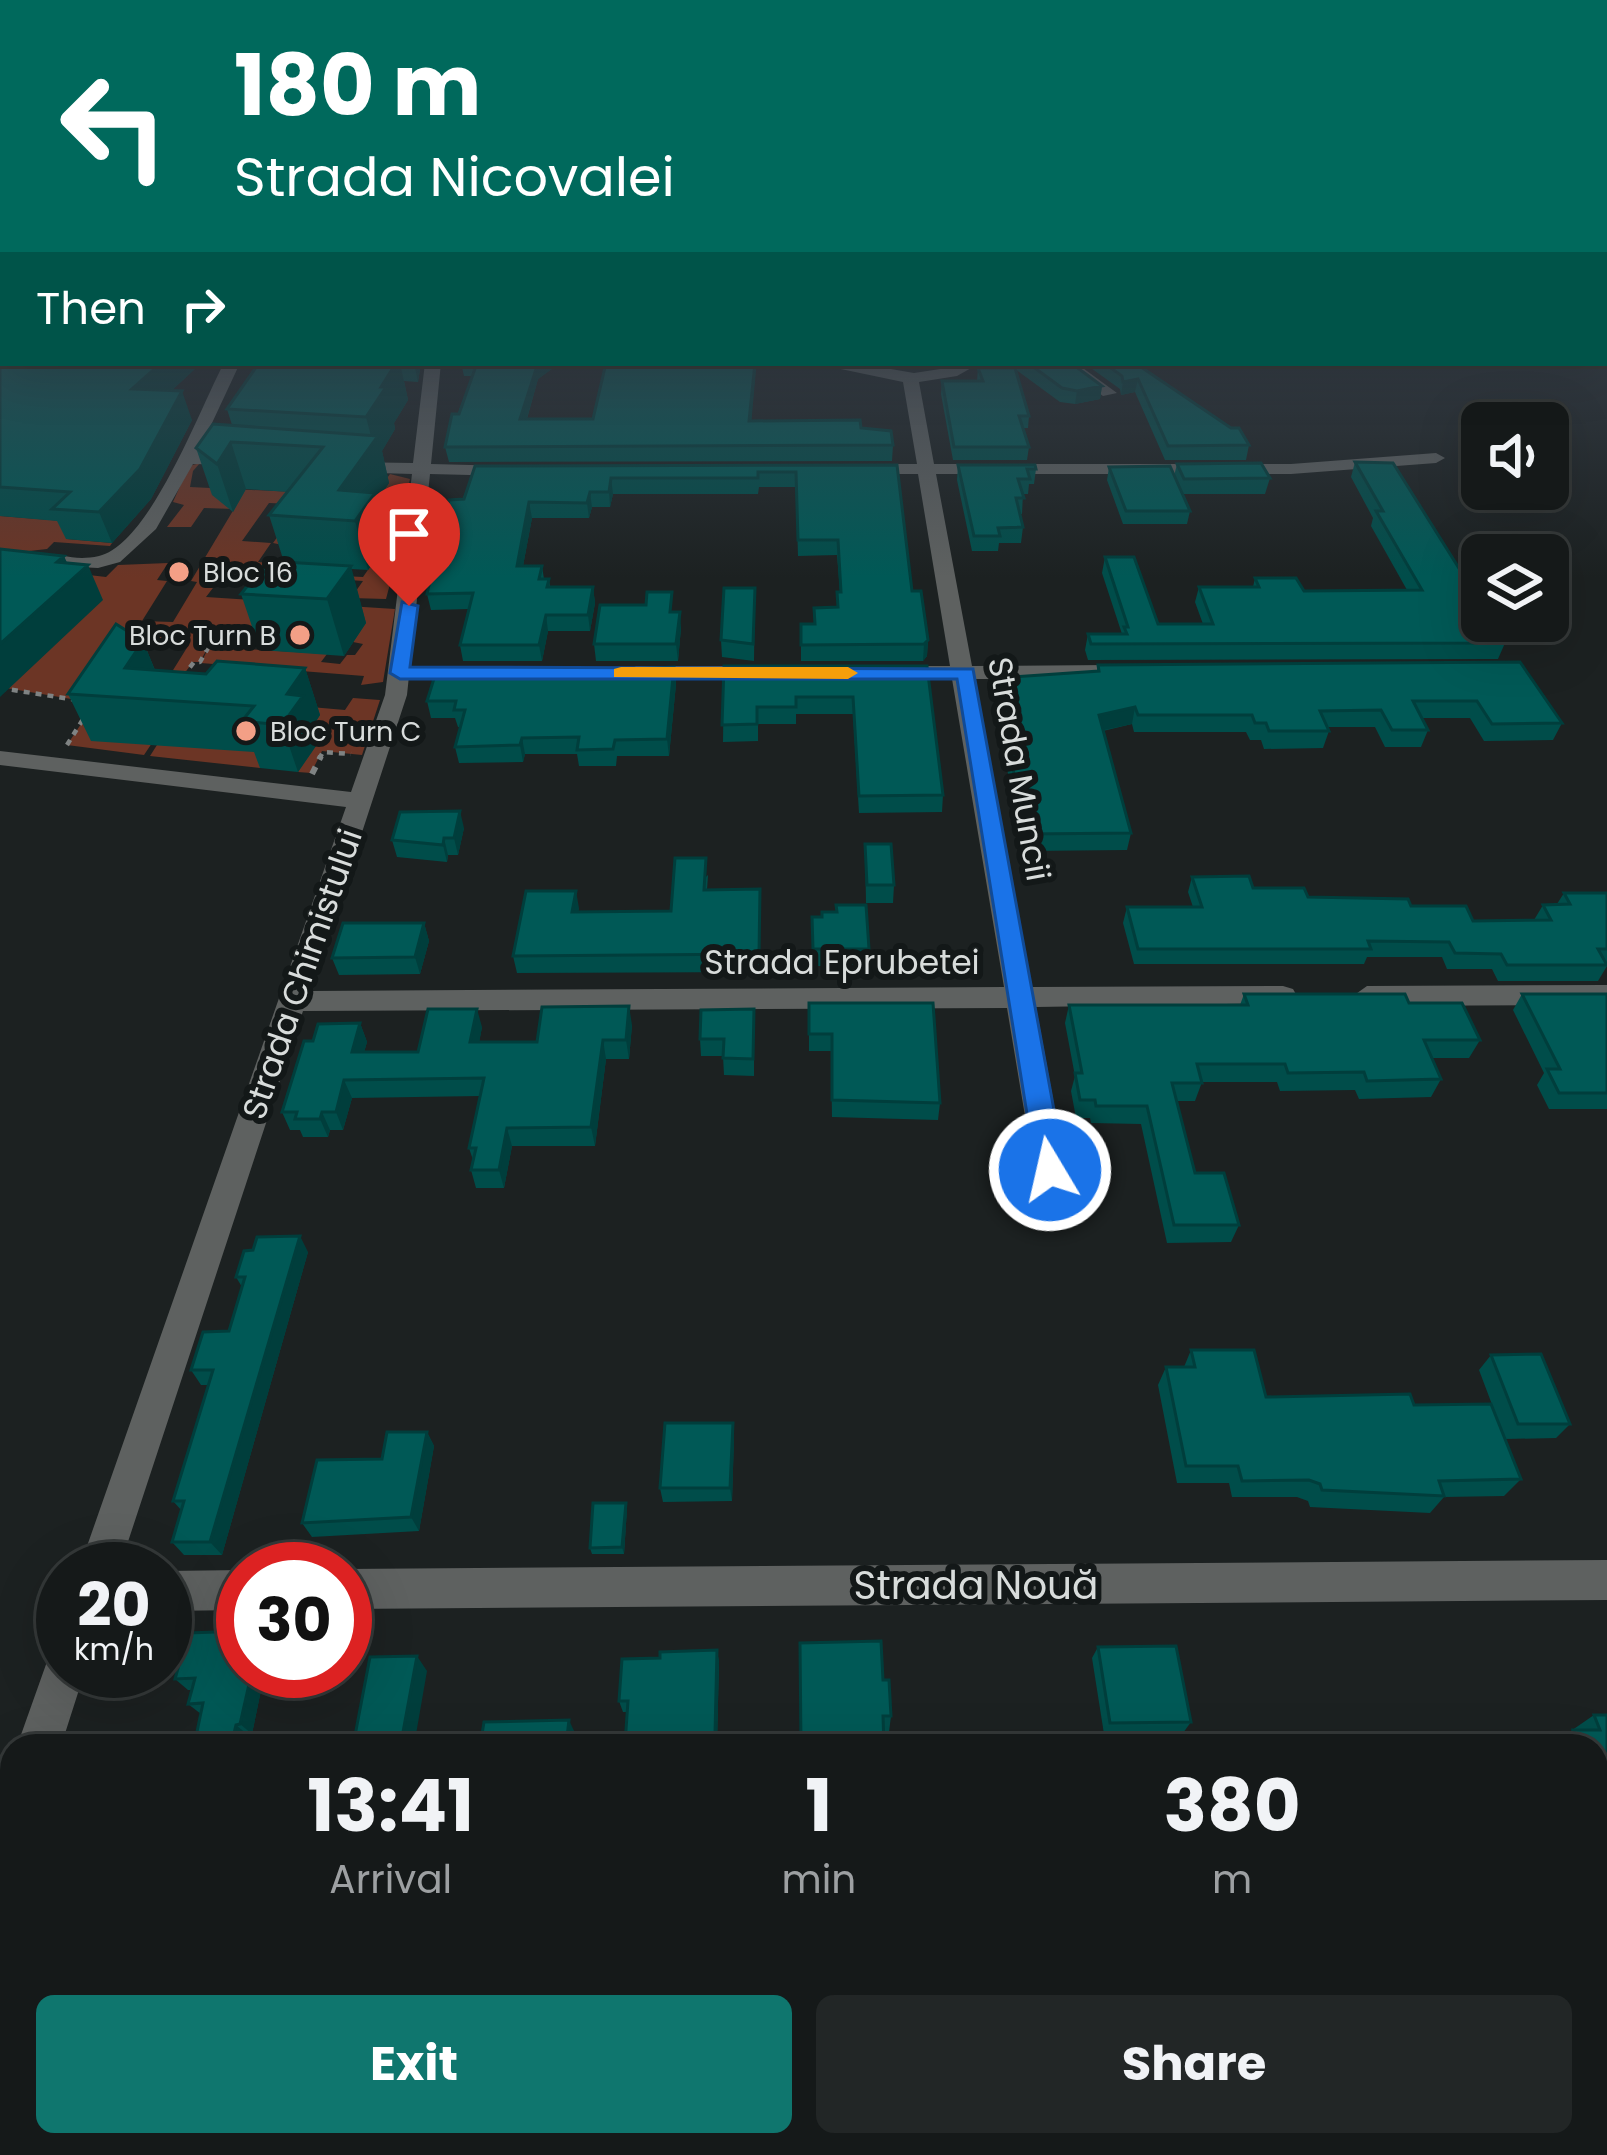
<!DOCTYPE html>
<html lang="en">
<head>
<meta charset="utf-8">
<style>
	body { margin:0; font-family:Poppins,sans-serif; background:#222626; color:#f1f3f6; height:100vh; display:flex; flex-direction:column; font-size:45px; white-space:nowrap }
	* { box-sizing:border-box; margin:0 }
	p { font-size:39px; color:#9da0a2 }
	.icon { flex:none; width:66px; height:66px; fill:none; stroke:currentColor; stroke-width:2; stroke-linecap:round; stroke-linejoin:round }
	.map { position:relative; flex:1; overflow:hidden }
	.sheet { position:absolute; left:0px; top:1734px; width:1608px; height:423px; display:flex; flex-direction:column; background:#151919; border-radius:36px 36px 0 0; box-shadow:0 12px 48px #0002,0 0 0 3px #343838 }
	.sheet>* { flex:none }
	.top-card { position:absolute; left:0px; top:0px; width:1608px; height:366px; box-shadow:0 12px 48px #0002,0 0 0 3px #343838; background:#00695c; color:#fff; overflow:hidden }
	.buttons { position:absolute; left:1461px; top:402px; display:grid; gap:24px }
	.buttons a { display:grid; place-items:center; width:108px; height:108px; border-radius:18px; background:#151919; box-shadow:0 12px 48px #0002,0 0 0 3px #343838; font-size:60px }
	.speed { position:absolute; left:36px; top:1542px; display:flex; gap:24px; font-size:60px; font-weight:700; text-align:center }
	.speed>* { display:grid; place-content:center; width:156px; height:156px; border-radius:50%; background:#151919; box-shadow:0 12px 48px #0002,0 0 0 3px #343838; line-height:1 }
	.speed small { font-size:30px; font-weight:400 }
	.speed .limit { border:18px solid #d22; background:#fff; color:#111 }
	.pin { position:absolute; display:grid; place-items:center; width:102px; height:102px; color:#fff; margin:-123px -51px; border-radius:50% 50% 50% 0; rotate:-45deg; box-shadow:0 0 12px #0007 }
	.pin .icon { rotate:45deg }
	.me { position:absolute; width:132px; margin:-66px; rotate:351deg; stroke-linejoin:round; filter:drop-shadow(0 0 9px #0008) }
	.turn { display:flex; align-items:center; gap:42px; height:252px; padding:0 36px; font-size:54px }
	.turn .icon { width:156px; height:156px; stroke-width:2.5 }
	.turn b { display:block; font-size:84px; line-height:102px }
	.then { display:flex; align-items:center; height:114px; padding:0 36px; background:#0003; gap:24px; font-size:45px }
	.eta { display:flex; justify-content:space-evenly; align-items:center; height:204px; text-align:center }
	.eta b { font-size:72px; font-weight:700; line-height:84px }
	.primary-button { display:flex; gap:24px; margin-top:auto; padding:24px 36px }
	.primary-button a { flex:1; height:138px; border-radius:18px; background:#0f766e; color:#fff; font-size:48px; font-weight:700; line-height:138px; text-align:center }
	.primary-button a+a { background:#222626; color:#f1f3f6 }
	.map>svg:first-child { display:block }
	.green { fill:#6c3525; fill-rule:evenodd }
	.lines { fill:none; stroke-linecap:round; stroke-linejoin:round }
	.path-far1 { stroke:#7f8383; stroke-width:4.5; stroke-dasharray:6 6; stroke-linecap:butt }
	.path { stroke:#7f8383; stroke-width:6; stroke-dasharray:8 8; stroke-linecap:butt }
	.minor { fill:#5e6160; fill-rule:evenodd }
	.highway { fill:#b4bcbb; fill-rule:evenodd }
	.wall { fill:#004d4a }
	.shaded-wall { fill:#003e3c }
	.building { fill:#005956; stroke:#003e3c; stroke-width:3 }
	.route { fill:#1a73e8; stroke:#114b97; stroke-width:3 }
	.slow { fill:#f59e0b }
	.poi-dot { fill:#f39f86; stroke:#131818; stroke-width:4.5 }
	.labels { text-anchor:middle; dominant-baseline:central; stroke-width:12; stroke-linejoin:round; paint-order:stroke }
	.far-poi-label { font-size:27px; fill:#d8dcdb; stroke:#131818; text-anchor:start }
	.street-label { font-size:33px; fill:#d8dcdb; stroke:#131818 }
	.near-street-label { font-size:39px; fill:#d8dcdb; stroke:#131818 }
</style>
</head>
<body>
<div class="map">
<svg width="1607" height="2155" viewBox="0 0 1607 2155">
	<rect width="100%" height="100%" fill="#1c2121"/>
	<path class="green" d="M200 463 193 471 190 487 380 496 388 483 200 474 385 481 390 474 410 479 402 508 269 503 242 541 271 543 258 562 332 568 343 576 363 577 372 564 273 543 286 525 398 534 399 550 386 599 351 598 363 581 226 571 206 597 395 609 383 682 361 685 364 676 201 663 216 632 200 662H193L168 695 182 698 144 755 67 745 95 703 0 687 29 568 106 577 118 565 168 563 157 580 167 581 142 621 173 622 197 582 191 581 234 509 204 508 191 527H167L184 505 173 502 189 466ZM365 623 353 642 363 644 355 655H347L340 664 321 662 327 654 232 648 249 626ZM152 644 188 646 129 741H91Z
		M0 516 75 522 67 539 112 543 110 546 54 542 47 549 29 551 0 573Z
		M188 696 345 710 353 698 380 700 362 755 322 751 311 773 298 772 303 741 319 714 262 752 260 768 150 756Z"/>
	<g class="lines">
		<path class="path-far1" d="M123 633 216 634 200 662H194L184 675
			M0 688 77 700
			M67 745 85 716
			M319 759 323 752 351 754"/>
		<path class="path" d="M312 774 321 756"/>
		<path class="minor" d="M224 363H240L198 453 237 456 246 461 243 465 193 464 156 529 120 562 98 568 40 565 0 585V570C49 538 59 565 99 556 150 544 200 408 224 363Z
			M425 363H441L431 464 513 466 522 471 513 476 430 474 407 695 310 991 1004 987 952 679 888 680 877 673 888 666H950L918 474H861L852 469 861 464H917L903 382 812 363H856L914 373 980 363 957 376 919 382 934 464H1291L1436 453 1445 458 1436 463 1291 474H936L972 666 1110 665 1121 672 1110 679H975L1032 987 1283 986 1293 989 1297 996 1293 1003 1036 1007 1066 1170 1061 1179 1050 1183 1039 1179 1034 1170 1007 1008 303 1011 119 1569H79L346 807 0 765V751L351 792 385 695 412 474 345 472 336 467 345 462 413 463Z
			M1058 363H1076L1117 393 1103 396Z
			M636 666H762L773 673 762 680 628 678 625 673Z
			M1607 985V1005L1367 1006 1353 996 1367 986Z
			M1607 1560V1600L345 1609V1569Z
			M243 1570V1610L165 1611V1571Z
			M63 1651V1671H85L61 1746H17L49 1656Z
			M12 1802V1877L0 1882V1807Z"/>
		<path class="highway" d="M1605 306H1607V317H1605Z"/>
	</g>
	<path class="wall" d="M0 276 3 363 197 367 171 391 192 420 151 499 112 543 66 539 57 521 0 516Z
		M256 363H421L418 382 404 381 408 400 394 423 395 429 382 451 389 483 377 501 387 541 368 570 351 569 366 623 344 656 260 650 241 594 284 562 269 515 288 492 246 489 233 512 212 495 196 448 232 425 227 409 257 366Z
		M461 363H560L538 379 527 419H593L606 363H755L751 421 861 428 893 445 892 461 449 462 445 447 472 376H464Z
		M1007 363H1071L1102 386 1100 399 1075 404 1060 402 1015 369 1029 416 1028 428H1023L1029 447 1027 460H953L941 394 942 381H977L978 368H1013Z
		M1084 363H1135L1249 445 1246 460H1165L1135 392 1121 395 1120 389Z
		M1355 462 1505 643 1498 659 1088 660 1085 650 1088 634H1122L1102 573 1105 557 1158 624H1203L1195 602 1199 587H1253L1255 578 1304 591 1407 590 1371 526 1373 518 1351 477Z
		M1177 464 1270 478 1265 494H1182L1190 511 1187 524H1123L1107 480 1109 467 1174 476Z
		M897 465 912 591 928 640 927 656 923 661H801V624H814L837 607V592H840L837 555 798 556 796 487H759L758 494H613L610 507H592L589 518H532L523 566H542L544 579H549L550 587H593L595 603 590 631H548L542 661H463L460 645 469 609 431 610 427 594 475 466Z
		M958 465 1036 469 1034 484H1029L1028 494H1023L1022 514H1020L1023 527 1021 543H999L998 551H972L957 480Z
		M755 588 754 661 722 657 721 640Z
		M673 612 681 628 678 661H596L594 644Z
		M143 641 155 670 206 674 305 668 320 715 313 726 318 743 298 772 260 768 254 752 91 741 68 694Z
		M1520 662 1562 723 1553 740 1484 741 1470 718H1422L1428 730 1421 747H1385L1375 727H1328L1329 731 1323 748 1264 749 1261 740H1250L1246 732H1134L1132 724 1103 731 1131 833 1127 850 1026 851 1006 765 1009 748 1000 701 1002 684H1011L1012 677 1097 671 1098 665Z
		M724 666H927L943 795 942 812 859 813 853 714H796V724H758V741L723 742Z
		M674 667 676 684 669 756H617L616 766H579L577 754H525L523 762 459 763 455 747 460 727H458L455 718H431L427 701 534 668 535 673Z
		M464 828 458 855H448L447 862 397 857 392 840Z
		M865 844 894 885 893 903H866Z
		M708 875 707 890 760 889V972L517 973 513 956 579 908 578 912 671 911Z
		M1192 877 1308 897 1411 906 1473 921 1534 920 1543 905 1557 904 1564 893H1607V966L1598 981H1498L1492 969H1447L1442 957H1367L1364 964H1134L1123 923 1127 907H1193L1188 892Z
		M812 917 869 949 868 966H813Z
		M424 923 429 941 420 974 339 975 332 958Z
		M1244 994 1409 1003 1480 1040 1469 1058H1432L1441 1079 1431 1097 1359 1099 1355 1090 1280 1091 1277 1082H1202L1195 1101H1177L1195 1173 1239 1225 1231 1242 1167 1243 1141 1124 1091 1123 1090 1118H1076L1071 1091 1075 1076 1065 1023 1069 1005H1240Z
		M1522 994H1607V1109H1549L1537 1085 1544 1073 1513 1010Z
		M809 1003 940 1103 938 1120 832 1117 831 1051H809Z
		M754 1009V1076L724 1075 723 1056H701L700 1039Z
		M360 1023 367 1042 364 1052H418L482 1027 479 1042H537L632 1025 629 1059H606L595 1146H512L504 1188H476L471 1170 473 1160 469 1148 480 1096 352 1098 343 1130H330L328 1137H303L300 1130H290L282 1112 313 1041Z
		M308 1252 222 1555H184L172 1542 182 1511 173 1501 208 1385H201L191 1370 229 1331 242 1287 236 1277Z
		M1191 1350 1266 1397 1414 1405 1521 1479 1504 1496 1444 1497 1430 1513 1310 1507 1308 1501 1297 1497H1232L1229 1483H1177L1158 1385 1166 1367H1184Z
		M1491 1355 1570 1424 1556 1438 1505 1439 1479 1370Z
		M733 1423 734 1438 732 1501 663 1502 660 1488Z
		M427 1432 434 1446 419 1531 312 1537 302 1523 382 1459Z
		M627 1509 624 1554H592L590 1548Z
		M1098 1647 1191 1722 1183 1733 1104 1734 1092 1658Z
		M717 1650 719 1662 717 1744 626 1746 627 1712H623L619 1701 660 1658Z
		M243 1671H265L252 1734 248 1735 245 1746H194L201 1714 188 1704 192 1690H188L175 1679Z
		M883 1680 891 1716 889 1732 801 1746Z
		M1594 1715H1607V1887L1596 1862V1746H1553L1552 1744Z"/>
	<path class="shaded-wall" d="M3 318V363H29L0 383V319Z
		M161 363H196L197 367 142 418 132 389Z
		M396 363H400L408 400 394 423 395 429 382 451 389 483 377 501 387 541 368 570 355 521 339 490 373 444 366 417 381 387Z
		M414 363H421L418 382Z
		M538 363H560L538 379 522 435 520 419Z
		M755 363 756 370 750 437 749 421Z
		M1138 379 1135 392 1121 395 1123 382Z
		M1102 386 1100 399 1075 404 1077 391Z
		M182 391 192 420 151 499 112 543 99 512Z
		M231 442 246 489 233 512 217 464Z
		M611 478 613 494 610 507 609 492Z
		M590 492 592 507 589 518 587 503Z
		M529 502 532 518 520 582 517 566Z
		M64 556 74 578 88 565 103 600 0 697V644L57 562Z
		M351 566 366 623 344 656 327 599Z
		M593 587 595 603 590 631 588 615Z
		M680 612 681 628 678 661 676 644Z
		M546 615 548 631 542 661 539 645Z
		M928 640 927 656 923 661 924 644Z
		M143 641 162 688 125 668Z
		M674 667 676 684 669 756 667 739Z
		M305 668 320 715 313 726 318 743 298 772 282 725 287 694Z
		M1135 707 1132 724 1095 732 1099 715Z
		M522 738 525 754 523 762 520 745Z
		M460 811 464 828 458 855 454 838Z
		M444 838 448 855 447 862 443 845Z
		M576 891 579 908 575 929 572 912Z
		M424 923 429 941 420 974 415 957Z
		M629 1006 632 1025 629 1059 626 1040Z
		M477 1009 482 1027 476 1060 470 1042Z
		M360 1023 367 1042 359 1071 352 1052Z
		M603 1040 606 1059 595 1146 591 1127Z
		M344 1080 352 1098 343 1130 336 1112Z
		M322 1112 330 1130 328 1137 320 1119Z
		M507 1128 512 1146 504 1188 499 1170Z
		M300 1236 308 1252 222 1555 210 1542Z
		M733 1423 734 1438 732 1501 730 1488Z
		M427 1432 434 1446 419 1531 411 1517Z
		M626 1503 627 1509 624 1554 622 1547Z
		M717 1650 719 1662 717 1744 715 1734Z
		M417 1656 427 1671 414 1746 401 1743Z
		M252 1671H265L252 1734 240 1724Z
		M569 1720 575 1733 574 1746H566Z
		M236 1725 248 1735 245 1746H231Z
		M128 2145H145L143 2155H125Z"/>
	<path class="building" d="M0 276H3V318L0 319Z
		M0 329H3V344L0 346Z
		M8 363H161L132 389 182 391 140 469 99 512 52 509 70 492 0 487V368Z
		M259 363H396L381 387H386L366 417 227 409Z
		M477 363H538L520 419H593L606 363H755L749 421 860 420 861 428 891 431 893 445 445 447 452 414H459Z
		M1028 363H1071L1102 386 1077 391 1062 388Z
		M1104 363H1135L1231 428H1239L1249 445 1168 446 1138 379 1123 382 1122 376Z
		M978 368H1015L1029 416H1019L1029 447H954L942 381H983Z
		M213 424 378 436 339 490 375 493 355 521 269 515 323 447 231 442 217 464 196 448Z
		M1355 462 1393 463 1482 605V621H1492L1505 643 1091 644 1088 634H1127L1124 627H1128L1105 557H1134L1158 624H1213L1199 587H1259L1255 578H1296L1304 591 1422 590 1376 511H1383Z
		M1261 463 1270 478 1184 479 1177 464Z
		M897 465 912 591H921L928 640 924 644 801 645V624H815L814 608 838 607 837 592H841L838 540H798L796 472H758V478H611L609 492H590L587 503 529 502 517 566H542L539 579H549L547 587H593L588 615H546L539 645H460L473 593 427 594 449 500 464 499 475 466Z
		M958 465H1035L1036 469H1027L1030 479H1018L1024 498H1016L1023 527 998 528 1000 536H974Z
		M1170 466 1190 511H1126L1109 467Z
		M0 549 64 556 57 562 88 565 0 644Z
		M267 561 351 566 327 599 241 594Z
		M724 588H755L753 644 721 640Z
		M647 592H672L670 612H680L676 644H594L600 605H646Z
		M116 624 143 641 125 668 206 674 217 661 305 668 287 694 303 696 282 725 242 721 254 706 68 694Z
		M1520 662 1562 723 1492 724 1477 701H1413L1428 730H1392L1381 710 1320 711 1329 731H1269L1266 723H1255L1252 715H1138L1135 707 1099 715 1131 833 1028 834 1008 748H1015L1002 684H1013L1012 677 1099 671 1098 665Z
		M724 666H927L943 795 859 796 853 697H796V707H757V724L722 725Z
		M674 667 667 739 615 740 613 749 577 750 579 737 522 738 520 745 455 747 465 710H454L456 701H427L436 672H453L454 668H534L533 673Z
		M460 811 454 838H444L443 845 392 840 400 812Z
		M865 844H891L894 885H867Z
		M675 858H706L704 890 760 889 759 954 513 956 526 891H576L572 912 671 911Z
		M1249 876 1253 888H1304L1308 897 1408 899 1411 906H1466L1473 921 1551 920 1543 905 1570 904 1564 893H1607V949H1598L1607 965H1507L1501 954 1455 953 1449 942 1368 941 1371 949H1138L1127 907H1202L1192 877Z
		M836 905H866L869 949H813L812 917H822V912H837Z
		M343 923H424L415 957 332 958Z
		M1244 994H1405L1409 1003H1462L1480 1040H1424L1441 1079 1367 1081 1364 1072 1288 1073 1285 1064H1197L1202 1083H1172L1195 1173H1224L1239 1225H1174L1147 1106H1096L1095 1100H1080L1075 1073H1082L1069 1005H1248Z
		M1522 994H1607V1093H1559L1547 1069H1560Z
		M809 1003H933L940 1103 832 1100V1034H809Z
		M629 1006 626 1040H603L591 1127 507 1128 499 1170H471L476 1148H469L484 1078 344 1080 336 1112H322L320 1119H295L297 1112H282L304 1041H313L318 1024 360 1023 352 1052H418L428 1009H477L470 1042H537L542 1007Z
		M754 1009 753 1059 723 1058 724 1039H700L701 1010Z
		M300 1236 210 1542H172L184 1501H173L213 1370H191L203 1332 229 1331 245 1277H236L244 1251 253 1250 257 1237Z
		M1191 1350H1254L1266 1397 1410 1394 1414 1405 1491 1404 1521 1479 1439 1481 1444 1496 1322 1490 1320 1484 1309 1480 1242 1481 1238 1466H1186L1166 1367H1195Z
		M1541 1354 1570 1424H1518L1491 1355Z
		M665 1423H733L730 1488H660Z
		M387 1432H427L411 1517 302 1523 317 1460 382 1459Z
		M593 1503H626L622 1547 590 1548Z
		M243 1631V1671H252L240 1724 236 1725 231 1746H194L203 1703 188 1704 195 1678 175 1679 188 1633Z
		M881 1641 883 1680H889L891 1716H883L884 1746H801L800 1643Z
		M1176 1646 1191 1722 1110 1723 1098 1647Z
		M717 1650 715 1734 661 1735V1743L625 1744 628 1701H619L622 1659 660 1658V1652Z
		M417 1656 401 1743 481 1740 484 1722 569 1720 566 1746H353L370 1657Z
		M1594 1715H1607V1845H1596V1746H1579L1573 1730H1600Z
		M39 2145H128L125 2155H36Z"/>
	<linearGradient id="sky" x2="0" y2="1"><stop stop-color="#0f1212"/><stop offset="0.48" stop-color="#3a434e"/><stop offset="1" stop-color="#3a434e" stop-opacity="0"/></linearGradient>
	<rect width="1607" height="578" fill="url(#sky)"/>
	<path class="route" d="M402 602 418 606 410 667 973 669 1065 1170 1061 1179H1040L1036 1170 957 679H400L390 673Z"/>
	<path class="slow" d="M621 667H848L858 673 848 679 614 677V669Z"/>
	<g class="poi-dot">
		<circle cx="179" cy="572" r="12"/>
		<circle cx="300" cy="635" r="12"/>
		<circle cx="246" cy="731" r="12"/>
	</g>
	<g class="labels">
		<g class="far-poi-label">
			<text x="203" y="572">Bloc 16</text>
			<text x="276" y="635" text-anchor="end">Bloc Turn B</text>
			<text x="270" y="731">Bloc Turn C</text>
		</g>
		<g class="street-label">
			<text transform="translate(1019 769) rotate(80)">Strada Muncii</text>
			<text x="842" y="962">Strada Eprubetei</text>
			<text transform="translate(302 974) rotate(-71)">Strada Chimistului</text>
		</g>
		<g class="near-street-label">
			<text x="976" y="1585">Strada Nouă</text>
		</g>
	</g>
</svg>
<div class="buttons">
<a><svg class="icon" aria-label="sound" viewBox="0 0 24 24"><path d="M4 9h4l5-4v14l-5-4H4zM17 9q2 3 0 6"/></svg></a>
<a><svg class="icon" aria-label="layers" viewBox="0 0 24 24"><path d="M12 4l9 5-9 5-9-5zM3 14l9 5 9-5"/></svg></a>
</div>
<div class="speed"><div>20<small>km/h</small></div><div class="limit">30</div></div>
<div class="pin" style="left:409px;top:606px;background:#d93025"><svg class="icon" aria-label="arrive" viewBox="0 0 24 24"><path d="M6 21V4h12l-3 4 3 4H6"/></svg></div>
<svg class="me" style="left:1050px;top:1170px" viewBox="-20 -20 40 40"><circle r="17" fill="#1a73e8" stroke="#fff" stroke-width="3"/><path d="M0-11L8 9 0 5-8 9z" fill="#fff"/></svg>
<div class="top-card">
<div class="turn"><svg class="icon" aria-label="left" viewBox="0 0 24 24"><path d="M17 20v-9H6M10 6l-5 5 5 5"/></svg><div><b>180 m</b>Strada Nicovalei</div></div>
<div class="then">Then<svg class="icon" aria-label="right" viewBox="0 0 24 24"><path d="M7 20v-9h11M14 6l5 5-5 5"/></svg></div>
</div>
<section class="sheet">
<div class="eta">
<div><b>13:41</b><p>Arrival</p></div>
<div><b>1</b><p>min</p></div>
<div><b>380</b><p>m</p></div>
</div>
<div class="primary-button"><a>Exit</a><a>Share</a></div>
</section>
</div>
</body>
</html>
